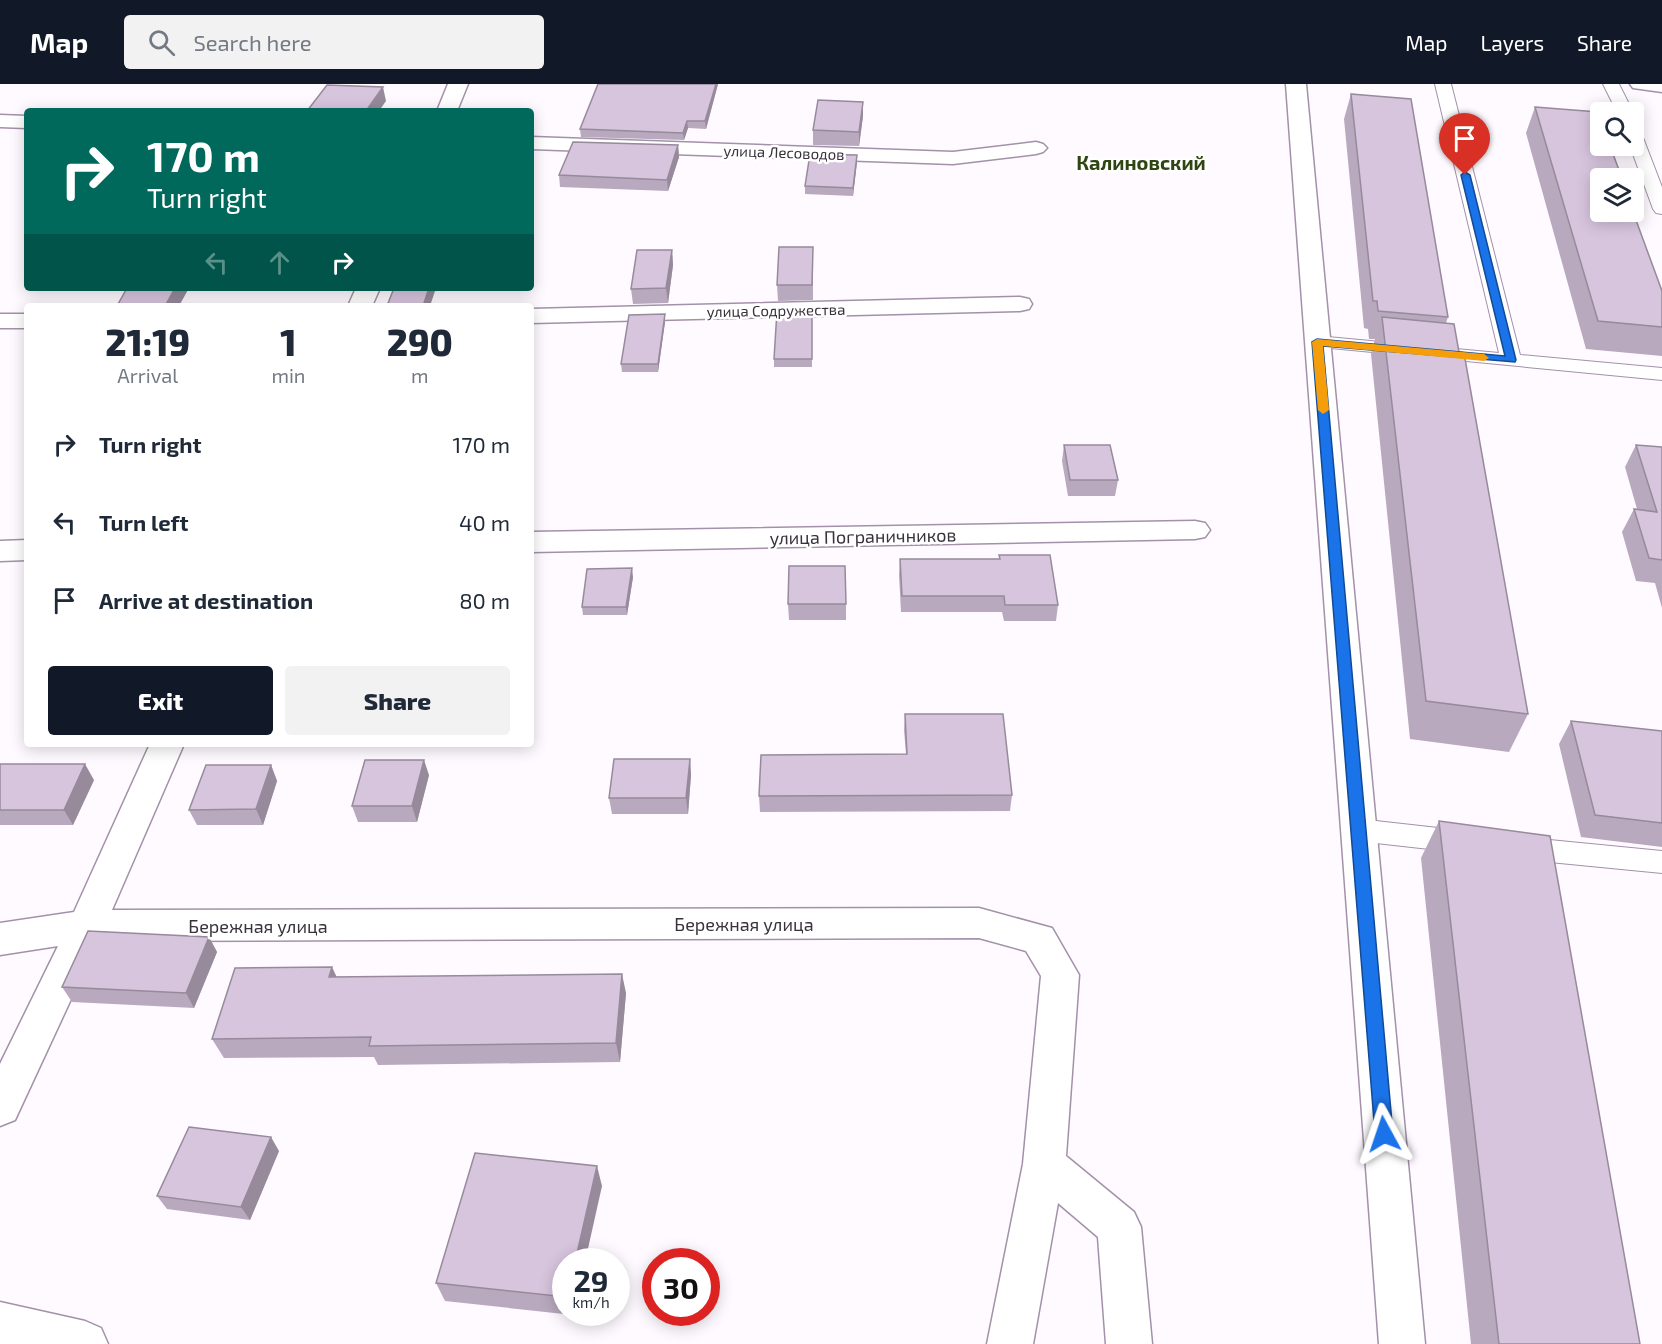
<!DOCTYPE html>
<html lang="en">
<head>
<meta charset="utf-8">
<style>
	body { margin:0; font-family:"Exo 2",sans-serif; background:#f2f2f3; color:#1f2937; height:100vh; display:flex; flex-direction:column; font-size:22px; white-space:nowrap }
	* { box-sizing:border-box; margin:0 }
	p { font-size:20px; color:#747a83 }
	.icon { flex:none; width:33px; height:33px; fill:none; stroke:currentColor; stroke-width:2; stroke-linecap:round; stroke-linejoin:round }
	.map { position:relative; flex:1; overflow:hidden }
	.drawer { position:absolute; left:24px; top:219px; width:510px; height:444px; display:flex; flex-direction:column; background:#fff; border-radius:6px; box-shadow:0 3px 15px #0003 }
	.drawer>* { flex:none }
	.guide { position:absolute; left:24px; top:24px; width:510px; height:183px; border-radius:6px; box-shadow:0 3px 15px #0003; background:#00695c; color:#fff; overflow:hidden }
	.controls { position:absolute; left:1590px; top:18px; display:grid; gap:12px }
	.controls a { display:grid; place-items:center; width:54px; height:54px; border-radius:6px; background:#fff; box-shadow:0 3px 15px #0003; font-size:30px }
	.speed { position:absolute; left:552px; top:1164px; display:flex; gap:12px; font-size:30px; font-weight:700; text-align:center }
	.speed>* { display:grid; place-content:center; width:78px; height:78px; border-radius:50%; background:#fff; box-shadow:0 3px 15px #0003; line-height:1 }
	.speed small { font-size:15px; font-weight:400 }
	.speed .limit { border:9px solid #d22; background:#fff; color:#111 }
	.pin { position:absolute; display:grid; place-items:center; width:51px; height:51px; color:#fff; margin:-62px -26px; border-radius:50% 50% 50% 0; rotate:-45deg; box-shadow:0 0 6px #0007 }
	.pin .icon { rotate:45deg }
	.me { position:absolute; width:66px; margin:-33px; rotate:355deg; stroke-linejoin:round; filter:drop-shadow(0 0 4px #0008) }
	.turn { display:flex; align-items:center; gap:21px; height:126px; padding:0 24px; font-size:27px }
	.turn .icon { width:78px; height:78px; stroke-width:2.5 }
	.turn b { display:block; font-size:42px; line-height:51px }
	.lanes { display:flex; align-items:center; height:57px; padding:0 24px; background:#0003; justify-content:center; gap:30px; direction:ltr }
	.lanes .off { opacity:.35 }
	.eta { display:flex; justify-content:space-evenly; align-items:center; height:102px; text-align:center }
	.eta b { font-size:36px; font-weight:800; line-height:42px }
	.primary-button { display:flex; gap:12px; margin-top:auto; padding:12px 24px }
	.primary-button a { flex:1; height:69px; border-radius:6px; background:#111827; color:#fff; font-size:24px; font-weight:800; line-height:69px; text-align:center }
	.primary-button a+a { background:#f2f2f3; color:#1f2937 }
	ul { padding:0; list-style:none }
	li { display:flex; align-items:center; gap:18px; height:78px; padding:0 24px }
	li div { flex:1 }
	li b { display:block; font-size:22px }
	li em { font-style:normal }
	header { display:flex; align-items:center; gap:36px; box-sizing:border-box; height:84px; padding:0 30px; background:#111827; color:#fff }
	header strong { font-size:28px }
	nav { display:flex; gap:33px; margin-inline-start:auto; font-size:21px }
	.search { width:420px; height:54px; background:#f2f2f3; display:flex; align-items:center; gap:15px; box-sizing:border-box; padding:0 21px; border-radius:6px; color:#747a83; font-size:22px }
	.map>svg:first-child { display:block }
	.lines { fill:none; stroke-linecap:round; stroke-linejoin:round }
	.service-casing { stroke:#a391a9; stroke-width:2 }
	.minor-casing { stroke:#a391a9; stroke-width:3 }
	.service { fill:#fff; fill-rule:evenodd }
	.minor { fill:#fff; fill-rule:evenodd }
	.wall { fill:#b9a9bf }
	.shaded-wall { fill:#968a9b }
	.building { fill:#d7c5de; stroke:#968a9b; stroke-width:1.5 }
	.route { fill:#1a73e8; stroke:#114b97; stroke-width:1.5 }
	.slow { fill:#f59e0b }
	.labels { text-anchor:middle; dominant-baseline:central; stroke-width:5; stroke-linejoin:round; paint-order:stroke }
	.far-street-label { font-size:15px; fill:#39323c; stroke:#fff }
	.street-label { font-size:18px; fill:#39323c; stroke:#fff }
	.far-district-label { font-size:20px; font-weight:bold; fill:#2f4512; stroke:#fff }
</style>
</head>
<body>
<header>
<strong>Map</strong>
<div class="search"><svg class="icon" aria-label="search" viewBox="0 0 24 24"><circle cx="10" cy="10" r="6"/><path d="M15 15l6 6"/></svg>Search here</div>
<nav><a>Map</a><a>Layers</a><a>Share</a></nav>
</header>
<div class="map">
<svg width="1662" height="1260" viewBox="0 0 1662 1260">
	<rect width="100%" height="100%" fill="#fefaff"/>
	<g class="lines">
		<g class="service-casing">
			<path id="service" d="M1435 0H1451L1520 271 1662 284V296L1310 262 1307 258 1310 254 1317 252 1499 269Z
				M1603 0H1619L1633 28H1617Z
				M1634 46 1642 51 1662 103V130L1656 129 1653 125 1630 62H1634Z
				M1358 735 1465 747 1475 750 1479 758 1475 766 1465 769 1358 757 1348 754 1344 746 1348 738Z
				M1520 753 1662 767V789L1520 775 1510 772 1506 764 1510 756Z"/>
		</g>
		<g class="minor-casing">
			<path id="minor" d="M448 0H468L457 27H437Z
				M1286 0H1306L1425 1260H1379Z
				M1630 0H1662V8L1633 4Z
				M0 31 27 32V44L0 43Z
				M531 53 953 68 1036 58 1043 60 1047 64 1043 68 1036 70 953 80 531 65Z
				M356 204H380L372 222H348Z
				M1020 213 1029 215 1032 220 1029 225 1020 227 531 239V225Z
				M0 230H27V244H0Z
				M1195 437 1205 439 1210 446 1205 453 1195 455 531 468V448Z
				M27 456V476L0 477V457Z
				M150 660H184L112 826 979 824 1052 844 1079 891 1066 1072 1134 1128 1141 1143 1152 1260H1106L1098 1153 1058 1119 1033 1260H987L1023 1080 1041 892 1026 867 979 854 98 857 15 1036 0 1042V980L58 862 0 871V839L74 828Z
				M0 1218 85 1237 101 1244 108 1260H0Z"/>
		</g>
		<use href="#service" class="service"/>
		<use href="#minor" class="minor"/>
	</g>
	<path class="wall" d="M718 0 706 45 688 44 684 56 581 53 580 45Z
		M1351 10 1448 233 1446 239 1528 630 1509 668 1410 655 1371 270 1375 255H1369L1368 245 1364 244 1344 35Z
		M863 18V32L859 62 813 61V46Z
		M1535 23 1662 207V272L1586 265 1526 49Z
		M678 61 679 73 668 107 560 103 559 91Z
		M857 71 853 112 805 110V102Z
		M813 163V216L778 217 777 201Z
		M672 166 673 181 668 219 633 220 631 205Z
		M812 227V283H774V275Z
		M665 238 658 288H622L621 280Z
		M1064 361 1118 396 1115 412H1068L1062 377Z
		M1636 361 1662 363V524L1655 499 1636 497 1622 448 1634 425H1637L1625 383Z
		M999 471 1058 521 1056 537H1004L1002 528H901L899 491 900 475H999Z
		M633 493 627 531H583L582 523Z
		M788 520H846V536H789Z
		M905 630 1012 711 1010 727 760 728 759 712 906 670 904 646Z
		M1571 637 1662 647V763L1581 753 1559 660Z
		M690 675 691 691 688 730H612L609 714Z
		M0 680 94 696 73 741H0Z
		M271 681 277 697 263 741H197L189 726Z
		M429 691 417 738H358L352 722Z
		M1439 737 1640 1260H1471L1421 774Z
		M209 853 217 868 194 924 72 918 62 903Z
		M337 893 626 909 620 978 378 981 374 973 224 974 212 955Z
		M279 1067 250 1136 167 1125 157 1112Z
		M602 1102 566 1178V1228H573V1231L445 1217 436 1199Z"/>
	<path class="shaded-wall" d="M716 0H718L706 45 705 37Z
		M383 3 386 17 379 27H366Z
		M863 18V32L859 62V48Z
		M687 37 688 44 684 56 683 49Z
		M678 61 679 73 668 107 667 96Z
		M857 71V79L853 112V104Z
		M672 166 673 181 668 219 666 204Z
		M175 204H189L179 222H165Z
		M429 204H436L430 222H423Z
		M665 230V238L658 288V280Z
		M632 484 633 493 627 531 626 523Z
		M690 675 691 691 688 730 686 714Z
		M424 676 429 691 417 738 412 722Z
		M85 680 94 696 73 741 64 726Z
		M271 681 277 697 263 741 256 725Z
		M209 853 217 868 194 924 186 909Z
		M332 883 341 902 329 893Z
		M622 890 626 909 620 978 616 959Z
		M271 1053 279 1067 250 1136 241 1123Z
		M597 1082 602 1102 585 1178H575Z"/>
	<path class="building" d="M598 0H716L705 37H687L683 49 580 45Z
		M327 1 383 3 366 27H307Z
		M1351 10 1411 15 1448 233 1378 227 1377 217H1373Z
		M818 16 863 18 859 48 813 46Z
		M1535 23 1598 28 1600 36V62H1610L1622 94H1600V128H1633L1662 207V243L1598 237Z
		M573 58 678 61 667 96 559 91Z
		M810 70 857 71 853 104 805 102Z
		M779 163H813L812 201H777Z
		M637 166H672L666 204 631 205Z
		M127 204H175L165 222H117Z
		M394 204H429L423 222H387Z
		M777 227H812V275H774Z
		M665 230 658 280H621L629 231Z
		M1382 233 1454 240 1459 268 1464 269 1528 630 1426 617Z
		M1064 361H1110L1118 396H1070Z
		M1636 361 1662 363V476L1649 474 1634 425 1657 428Z
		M999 471H1050L1058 521H1005L1004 512H902L900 475H1000Z
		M789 482H845L846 520H788Z
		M632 484 626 523H582L587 485Z
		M905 630H1003L1012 711 759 712 761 671 907 670Z
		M1571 637 1662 647V739L1595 731Z
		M614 675H690L686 714H609Z
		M365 676H424L412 722H352Z
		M0 680H85L64 726H0Z
		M206 681H271L256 725 189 726Z
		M1439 737 1550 752 1640 1260H1499Z
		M88 847 209 853 186 909 62 903Z
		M332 883 329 893 622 890 616 959 369 962 371 953 212 955 235 884Z
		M189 1043 271 1053 241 1123 157 1112Z
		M475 1069 597 1082 575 1178H566V1213L436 1199Z"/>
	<path class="route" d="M1465 88 1470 91 1516 276 1515 278 1323 262 1393 1050 1390 1055 1384 1058 1378 1055 1375 1050 1312 258 1317 255 1505 272 1461 91Z"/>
	<path class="slow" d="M1317 255 1484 270 1489 274 1484 277 1323 262 1329 326 1323 330 1318 326 1312 258Z"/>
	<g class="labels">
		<g class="far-street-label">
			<text transform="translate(784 68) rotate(2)">улица Лесоводов</text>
			<text transform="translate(776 226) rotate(-1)">улица Содружества</text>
		</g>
		<g class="street-label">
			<text transform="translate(863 452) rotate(-1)">улица Пограничников</text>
			<text x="744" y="840">Бережная улица</text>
			<text x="258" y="842">Бережная улица</text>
		</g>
		<g class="far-district-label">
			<text x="1141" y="78">Калиновский</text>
		</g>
	</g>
</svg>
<div class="controls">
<a><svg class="icon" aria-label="search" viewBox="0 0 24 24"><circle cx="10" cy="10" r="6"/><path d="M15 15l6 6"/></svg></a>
<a><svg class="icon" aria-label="layers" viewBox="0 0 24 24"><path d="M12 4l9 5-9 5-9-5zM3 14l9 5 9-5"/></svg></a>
</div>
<div class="speed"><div>29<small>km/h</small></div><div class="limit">30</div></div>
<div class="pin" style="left:1465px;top:91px;background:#d93025"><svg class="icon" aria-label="arrive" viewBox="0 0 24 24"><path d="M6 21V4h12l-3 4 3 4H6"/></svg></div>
<svg class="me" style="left:1384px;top:1050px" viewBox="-20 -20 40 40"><path d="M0-17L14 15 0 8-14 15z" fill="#1a73e8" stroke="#fff" stroke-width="4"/></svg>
<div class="guide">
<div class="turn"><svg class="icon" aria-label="right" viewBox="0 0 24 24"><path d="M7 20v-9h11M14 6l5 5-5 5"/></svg><div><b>170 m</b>Turn right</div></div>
<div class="lanes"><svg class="icon off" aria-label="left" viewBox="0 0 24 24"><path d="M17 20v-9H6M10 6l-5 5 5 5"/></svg><svg class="icon off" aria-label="ahead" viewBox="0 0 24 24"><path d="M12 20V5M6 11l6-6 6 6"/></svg><svg class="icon" aria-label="right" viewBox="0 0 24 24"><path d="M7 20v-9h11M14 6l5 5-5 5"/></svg></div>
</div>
<section class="drawer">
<div class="eta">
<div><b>21:19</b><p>Arrival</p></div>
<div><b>1</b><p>min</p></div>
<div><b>290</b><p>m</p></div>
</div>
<ul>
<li><svg class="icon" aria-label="right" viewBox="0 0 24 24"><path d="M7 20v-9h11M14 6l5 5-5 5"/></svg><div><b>Turn right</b></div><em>170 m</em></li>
<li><svg class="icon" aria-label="left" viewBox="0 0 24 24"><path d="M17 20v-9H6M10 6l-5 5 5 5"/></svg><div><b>Turn left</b></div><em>40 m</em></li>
<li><svg class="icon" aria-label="arrive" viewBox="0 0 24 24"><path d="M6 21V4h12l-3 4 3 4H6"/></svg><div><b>Arrive at destination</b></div><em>80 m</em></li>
</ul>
<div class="primary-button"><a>Exit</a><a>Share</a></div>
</section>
</div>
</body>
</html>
